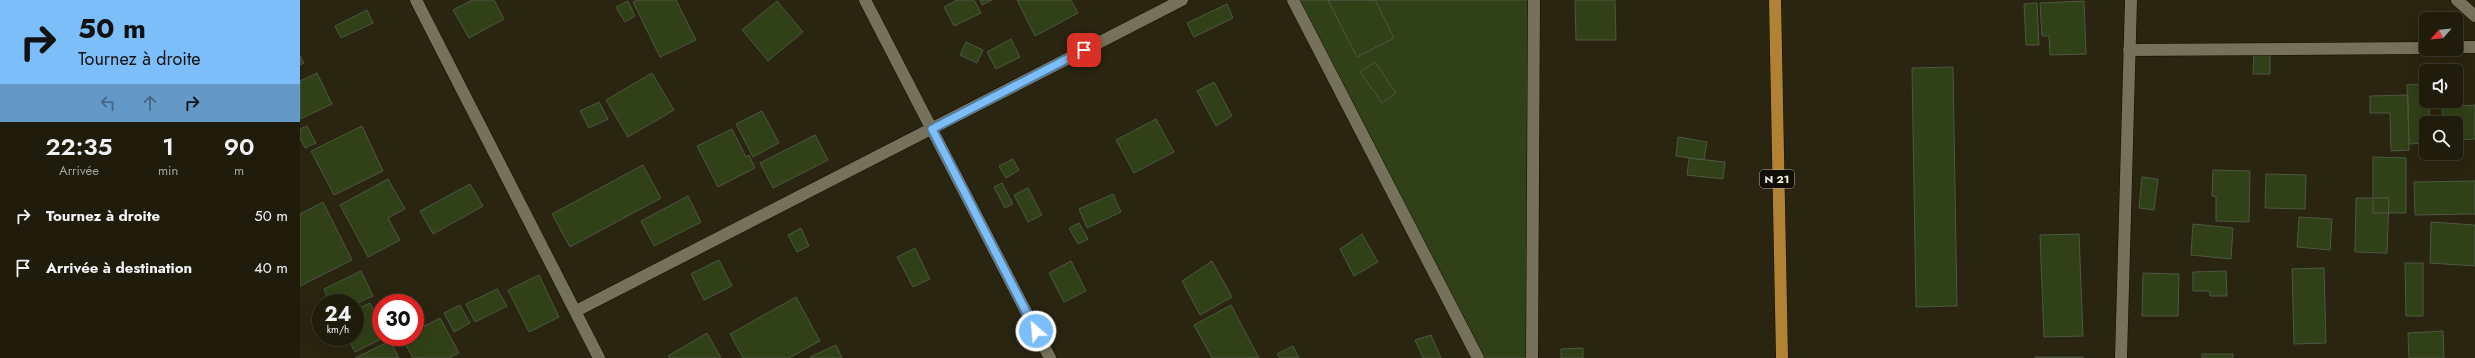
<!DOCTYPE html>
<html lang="fr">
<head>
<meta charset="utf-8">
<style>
	body { margin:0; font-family:Jost,sans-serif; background:#272515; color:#f1f3f6; height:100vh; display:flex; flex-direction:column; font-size:15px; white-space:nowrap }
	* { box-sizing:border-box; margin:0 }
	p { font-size:13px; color:#a1a19d }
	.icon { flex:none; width:22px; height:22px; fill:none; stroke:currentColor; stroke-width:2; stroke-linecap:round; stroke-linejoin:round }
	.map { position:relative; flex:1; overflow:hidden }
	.side { display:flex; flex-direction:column; background:#1f1c0c; width:300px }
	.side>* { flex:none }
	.guide { background:#7cbef9; color:#111; overflow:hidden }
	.needle { width:26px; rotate:243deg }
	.controls { position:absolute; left:2119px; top:12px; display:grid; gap:8px }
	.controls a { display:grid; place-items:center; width:44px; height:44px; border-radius:6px; background:#1f1c0c; box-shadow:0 4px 16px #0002,0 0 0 1px #3c3a2d; font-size:20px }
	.speed { position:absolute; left:12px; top:294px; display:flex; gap:8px; font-size:20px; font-weight:700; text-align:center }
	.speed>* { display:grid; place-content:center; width:52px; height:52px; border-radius:50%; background:#1f1c0c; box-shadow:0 4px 16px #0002,0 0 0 1px #3c3a2d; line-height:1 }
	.speed small { font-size:10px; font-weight:400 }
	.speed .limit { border:6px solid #d22; background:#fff; color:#111 }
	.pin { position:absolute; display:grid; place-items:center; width:34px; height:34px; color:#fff; margin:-17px; border-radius:8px; box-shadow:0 2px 6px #0006 }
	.me { position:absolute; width:44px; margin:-22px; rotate:333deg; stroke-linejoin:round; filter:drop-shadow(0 0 3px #0008) }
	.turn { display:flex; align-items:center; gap:14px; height:84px; padding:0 12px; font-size:18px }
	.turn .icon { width:52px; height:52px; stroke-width:2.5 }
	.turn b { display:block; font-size:28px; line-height:34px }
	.lanes { display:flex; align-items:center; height:38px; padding:0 12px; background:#0003; justify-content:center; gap:20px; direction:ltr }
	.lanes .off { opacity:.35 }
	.eta { display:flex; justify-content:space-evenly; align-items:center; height:68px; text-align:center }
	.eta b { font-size:24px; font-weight:600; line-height:28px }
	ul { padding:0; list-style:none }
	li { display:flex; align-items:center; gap:12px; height:52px; padding:0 12px }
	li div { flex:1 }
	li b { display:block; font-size:15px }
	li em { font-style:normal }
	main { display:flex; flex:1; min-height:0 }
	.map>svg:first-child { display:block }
	.building { fill:#304117; stroke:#4d5742 }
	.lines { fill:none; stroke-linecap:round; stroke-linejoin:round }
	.minor-casing { stroke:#120e00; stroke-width:13 }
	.primary-casing { stroke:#120e00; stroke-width:13 }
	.minor { stroke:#76715a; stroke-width:12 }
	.primary { stroke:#b18134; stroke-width:12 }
	.route-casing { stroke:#517ca2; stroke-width:10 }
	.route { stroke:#7cbef9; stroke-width:7 }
	.labels { text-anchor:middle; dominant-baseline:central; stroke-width:3; stroke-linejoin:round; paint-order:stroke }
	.shield { fill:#100e06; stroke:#b0aea2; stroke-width:1 }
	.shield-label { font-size:11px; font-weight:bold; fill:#f4f2e5 }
</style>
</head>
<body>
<main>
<section class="side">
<div class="guide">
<div class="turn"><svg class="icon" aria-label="right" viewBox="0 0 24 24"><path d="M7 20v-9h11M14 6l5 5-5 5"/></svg><div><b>50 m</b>Tournez à droite</div></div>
<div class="lanes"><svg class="icon off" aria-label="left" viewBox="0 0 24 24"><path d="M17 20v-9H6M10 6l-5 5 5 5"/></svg><svg class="icon off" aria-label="ahead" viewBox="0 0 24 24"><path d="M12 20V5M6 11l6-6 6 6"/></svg><svg class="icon" aria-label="right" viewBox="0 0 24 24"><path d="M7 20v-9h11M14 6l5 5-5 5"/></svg></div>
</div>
<div class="eta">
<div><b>22:35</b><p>Arrivée</p></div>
<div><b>1</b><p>min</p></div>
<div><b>90</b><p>m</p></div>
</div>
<ul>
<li><svg class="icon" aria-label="right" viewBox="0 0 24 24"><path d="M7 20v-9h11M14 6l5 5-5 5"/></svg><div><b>Tournez à droite</b></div><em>50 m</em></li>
<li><svg class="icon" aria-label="arrive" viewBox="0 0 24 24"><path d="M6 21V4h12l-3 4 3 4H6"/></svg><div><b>Arrivée à destination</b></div><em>40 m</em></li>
</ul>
</section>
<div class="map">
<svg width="2175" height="358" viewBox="0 0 2175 358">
	<rect width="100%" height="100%" fill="#292510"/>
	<path class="building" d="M172 0H194L204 19 169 38 153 10Z
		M338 0H376L396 40 360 57 333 2Z
		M657 0H674L681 13 654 26 644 7Z
		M680 0H692L682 5Z
		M717 0H771L778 13 735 36Z
		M993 0H1234L1232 358H1177Z
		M1028 0H1075L1094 38 1057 57Z
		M1275 0H1315L1316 40H1276Z
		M328 1 335 16 325 22 316 7Z
		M477 1 503 32 468 61 442 30Z
		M1784 1 1786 54 1750 55 1749 36H1742L1740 3Z
		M1737 3 1739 45H1726L1724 4Z
		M927 4 933 18 894 37 887 23Z
		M67 10 73 23 41 38 35 26Z
		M711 39 720 57 696 69 687 52Z
		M666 42 683 50 677 63 660 55Z
		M1954 54 1970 55V74H1953Z
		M0 56 4 63 0 65Z
		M1075 62 1096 93 1082 103 1060 72Z
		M1653 67 1657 306 1616 307 1612 68Z
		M17 73 32 104 0 119V81Z
		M352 73 374 110 328 137 306 100Z
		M914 82 932 116 916 126 897 91Z
		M2126 84V101H2129L2130 123H2126V143L2109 144 2107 85Z
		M2108 95 2109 150 2091 151 2090 113H2070V96Z
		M299 102 308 119 289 128 280 111Z
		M2175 105V139L2156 140V123H2143L2142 107Z
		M462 111 479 143 453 157 436 124Z
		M856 119 874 152 834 173 816 140Z
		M7 126 16 143 5 148 0 138V129Z
		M62 126 83 171 34 195 11 151Z
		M432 129 446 157 449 155 455 168 418 187 397 146Z
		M515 135 528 160 473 188 460 163Z
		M1378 137 1407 142 1404 160 1376 156Z
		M2073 157 2106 158V213H2073Z
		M1389 158 1425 162 1423 179 1387 175Z
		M713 159 719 170 706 178 699 166Z
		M343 165 361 198 270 247 252 214Z
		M1913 170 1950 171 1949 222 1916 221V197L1912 196Z
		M1966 174 2006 175 2005 209 1965 208Z
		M1842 177 1858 179 1854 210 1839 208Z
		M88 179 105 209 88 218 100 240 68 257 40 205Z
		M2175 181V214L2115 215 2114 182Z
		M702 183 713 204 705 208 694 187Z
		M170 184 183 206 133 234 120 211Z
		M728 188 742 215 728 222 714 195Z
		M813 194 821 212 787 228 779 209Z
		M388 196 401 222 354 246 341 221Z
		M2056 198H2089L2087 253 2055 252Z
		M23 202 52 260 0 286V214Z
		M1999 217 2032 219 2030 250 1997 247Z
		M2131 222 2175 225V266L2130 263Z
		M779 223 788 239 778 244 769 228Z
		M1893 224 1933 228 1931 259 1891 255Z
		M501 228 509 246 497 252 488 235Z
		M1062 234 1078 262 1054 276 1040 249Z
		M1779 234 1783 336 1744 337 1740 235Z
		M615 248 630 279 613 287 597 257Z
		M419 260 432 286 404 300 391 274Z
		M771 261 786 291 764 302 749 273Z
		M912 261 932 297 900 315 882 281Z
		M2105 263H2123V316H2106Z
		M2024 268 2026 343 1994 344 1992 269Z
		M61 271 73 296 55 304 30 303 24 289Z
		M1926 271 1927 296H1910V291H1893V272Z
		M1843 273 1879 274 1878 316H1842Z
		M239 275 259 317 229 332 208 290Z
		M197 289 207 306 175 322 166 304Z
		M496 297 520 341 489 358H443L430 334Z
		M70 303 81 324V337H85L55 352 47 337H55V310Z
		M160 305 170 323 154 332 144 313Z
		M931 305 959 358H912L894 325Z
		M140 318 159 353 149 358H113L102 338 115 337V331Z
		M2143 331 2144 358H2109L2108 333Z
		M407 333 421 358H370L368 356Z
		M1131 335 1141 358H1123L1115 340Z
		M90 341 99 358H55Z
		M536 345 542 358H511L510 357Z
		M993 346 999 358H980L977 354Z
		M1283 348V358H1261V349Z
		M1902 354H1933V358H1902Z
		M1735 357H1783V358H1735Z"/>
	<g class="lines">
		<g class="minor-casing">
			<path id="minor" d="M116 0 299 358
				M565 0 750 358
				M993 0 1178 358
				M2157 0 2175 16
				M2156 47H2175
				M1829 50 2126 48
				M276 311 882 0
				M1232 358 1234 0
				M1821 358 1831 0"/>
		</g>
		<g class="primary-casing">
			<path id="primary" d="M1475 0 1482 358"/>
		</g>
		<use href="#minor" class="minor"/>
		<use href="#primary" class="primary"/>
	</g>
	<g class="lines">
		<g class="route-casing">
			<path id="route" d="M736 331 632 129 784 50"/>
		</g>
		<use href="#route" class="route"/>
	</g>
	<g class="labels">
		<rect class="shield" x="1460" y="170" width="34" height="18" rx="3"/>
		<g class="shield-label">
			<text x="1477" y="179">N 21</text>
		</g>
	</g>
</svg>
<div class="controls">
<a><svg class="needle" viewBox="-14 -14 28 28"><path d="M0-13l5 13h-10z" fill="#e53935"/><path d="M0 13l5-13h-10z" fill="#a1a19d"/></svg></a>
<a><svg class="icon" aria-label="sound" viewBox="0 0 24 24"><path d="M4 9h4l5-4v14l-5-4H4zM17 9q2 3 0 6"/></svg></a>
<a><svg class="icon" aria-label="search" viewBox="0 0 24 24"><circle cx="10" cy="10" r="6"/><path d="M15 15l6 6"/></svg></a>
</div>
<div class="speed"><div>24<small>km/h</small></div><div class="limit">30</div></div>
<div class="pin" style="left:784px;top:50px;background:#d93025"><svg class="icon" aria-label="arrive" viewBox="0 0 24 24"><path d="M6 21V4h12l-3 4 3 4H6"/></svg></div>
<svg class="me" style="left:736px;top:331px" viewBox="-20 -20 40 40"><circle r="17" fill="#7cbef9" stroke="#fff" stroke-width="3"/><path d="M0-11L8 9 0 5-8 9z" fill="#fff"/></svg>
</div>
</main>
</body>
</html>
